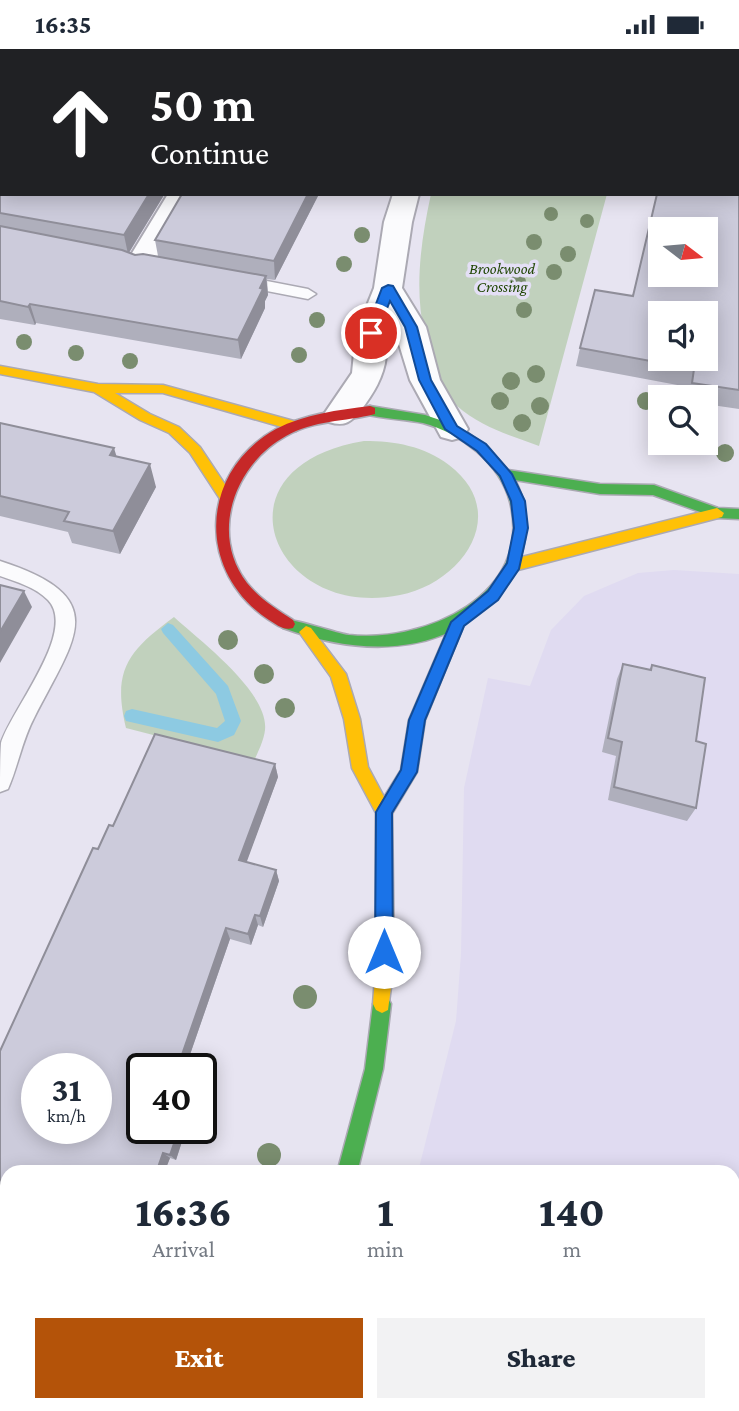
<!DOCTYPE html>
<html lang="en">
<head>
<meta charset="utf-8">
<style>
	body { margin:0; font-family:"Crimson Pro",serif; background:#f2f2f3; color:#1f2937; height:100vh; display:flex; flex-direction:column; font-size:26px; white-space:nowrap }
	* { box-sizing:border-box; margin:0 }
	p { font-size:23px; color:#747a83 }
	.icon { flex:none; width:38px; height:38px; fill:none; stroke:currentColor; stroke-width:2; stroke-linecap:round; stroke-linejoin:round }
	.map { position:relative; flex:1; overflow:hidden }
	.drawer { position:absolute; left:0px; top:1116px; width:740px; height:247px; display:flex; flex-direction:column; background:#fff; border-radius:21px 21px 0 0; box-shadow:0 4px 18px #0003 }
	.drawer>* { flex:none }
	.guide { position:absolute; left:0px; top:0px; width:740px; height:147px; box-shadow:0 4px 18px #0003; background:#202124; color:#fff; overflow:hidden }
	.needle { width:46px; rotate:106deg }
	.tools { position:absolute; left:648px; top:168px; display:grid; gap:14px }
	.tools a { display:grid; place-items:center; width:70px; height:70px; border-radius:0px; background:#fff; box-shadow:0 4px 18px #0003; font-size:35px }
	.speed { position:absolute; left:21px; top:1004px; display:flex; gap:14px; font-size:35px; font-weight:700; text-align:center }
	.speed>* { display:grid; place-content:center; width:91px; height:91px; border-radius:50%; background:#fff; box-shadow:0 4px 18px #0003; line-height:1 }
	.speed small { font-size:18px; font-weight:400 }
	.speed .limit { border:4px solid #111; border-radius:10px; background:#fff; color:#111 }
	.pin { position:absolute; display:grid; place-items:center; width:60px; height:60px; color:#fff; margin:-30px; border:4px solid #fff; border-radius:50%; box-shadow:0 2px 7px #0007 }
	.me { position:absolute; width:77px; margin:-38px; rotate:0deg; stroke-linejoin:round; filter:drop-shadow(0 0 5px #0008) }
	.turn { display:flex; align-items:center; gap:24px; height:147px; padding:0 35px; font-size:32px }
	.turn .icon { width:91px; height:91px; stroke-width:2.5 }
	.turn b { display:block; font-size:49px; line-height:60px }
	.eta { display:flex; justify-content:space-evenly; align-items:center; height:119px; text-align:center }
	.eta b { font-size:42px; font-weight:800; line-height:49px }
	.cta { display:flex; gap:14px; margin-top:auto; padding:14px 35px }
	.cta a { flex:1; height:80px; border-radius:0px; background:#b45309; color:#fff; font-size:28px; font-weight:800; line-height:80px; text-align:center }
	.cta a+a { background:#f2f2f3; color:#1f2937 }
	.status { display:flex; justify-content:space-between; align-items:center; height:49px; padding:0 35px; background:#fff; direction:ltr }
	.status svg { height:19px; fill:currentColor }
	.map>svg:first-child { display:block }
	.built { fill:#e0dbf1 }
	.green { fill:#c1d1bd }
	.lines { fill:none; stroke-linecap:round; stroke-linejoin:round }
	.stream { fill:#8dcae2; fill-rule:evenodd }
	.lane-casing { stroke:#aba9b3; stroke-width:3 }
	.street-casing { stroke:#aba9b3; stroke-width:4 }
	.fast-casing { stroke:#aba9b3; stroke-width:3 }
	.slow-casing { stroke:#aba9b3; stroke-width:3 }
	.jam-casing { stroke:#aba9b3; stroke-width:3 }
	.lane { fill:#fbfbfd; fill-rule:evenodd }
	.street { fill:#fbfbfd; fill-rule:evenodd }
	.fast { fill:#4caf50; fill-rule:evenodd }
	.slow { fill:#ffc107; fill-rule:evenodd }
	.jam { fill:#c62828; fill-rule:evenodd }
	.tree { fill:#7a8d6f }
	.wall { fill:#afafbc; fill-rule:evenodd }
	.shaded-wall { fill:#8f8e99 }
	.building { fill:#cccbdb; stroke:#8f8e99; stroke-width:2; fill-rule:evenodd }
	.route { fill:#1a73e8; stroke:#114b97; stroke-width:2 }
	.labels { text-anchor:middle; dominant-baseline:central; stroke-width:7; stroke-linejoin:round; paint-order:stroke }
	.far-park-label { font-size:16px; font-style:italic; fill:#204604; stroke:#e4dff6 }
</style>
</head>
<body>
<div class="status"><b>16:35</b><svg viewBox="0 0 49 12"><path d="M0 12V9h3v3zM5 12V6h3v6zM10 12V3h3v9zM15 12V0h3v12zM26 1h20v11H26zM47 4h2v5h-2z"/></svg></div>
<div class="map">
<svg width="739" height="1362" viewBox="0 0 739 1362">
	<rect width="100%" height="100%" fill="#e7e4f1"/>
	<path class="built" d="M674 521 739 525V1362H361L362 1356H733V1124L418 1123 456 972 461 905 464 739 488 629 530 637 551 581 584 547 638 524Z"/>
	<path class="green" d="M431 145H607L539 397C509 386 481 378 457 357 451 351 447 341 443 334 410 274 417 209 431 145Z
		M364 392C395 392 424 397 449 416 512 464 462 534 400 546 273 572 208 418 364 392Z
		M174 568C199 591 269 643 265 681 264 691 258 703 254 712L126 679C112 621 128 602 174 568Z"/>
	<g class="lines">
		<path class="stream" d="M168 574 173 576 228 637 241 672 234 686 218 693 126 672 124 667 126 662 132 660 217 679 225 672 216 645 163 584 161 580Z"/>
		<g class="lane-casing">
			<path id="lane" d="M241 227 308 240 316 245 308 250 236 236V228Z
				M0 512C114 549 75 588 34 669 22 692 18 717 8 740L0 743C0 728 0 708 1 694 11 661 78 582 48 551 35 538 17 533 0 527Z"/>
		</g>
		<g class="street-casing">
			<path id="street" d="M237 0H261L236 2Z
				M460 0H484L459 2Z
				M662 0H698L699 2H664Z
				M168 145H194L150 220 140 223 130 220 126 214Z
				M393 145H419L412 173 402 239 426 278 440 331 468 380 463 388 452 391 441 388 410 331 391 269C386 283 387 293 386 307 384 328 373 345 361 361 351 373 345 378 329 373L324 365 352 324 356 284 374 239 384 173Z"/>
		</g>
		<g class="fast-casing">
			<path id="fast" d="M370 357 425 366 458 377 486 397 508 421 600 435 654 436 718 459 739 460V470L717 469 653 446 600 445 515 431C530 460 530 495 513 523 462 609 368 610 283 579L281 575 283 571C291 568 335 584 349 586 425 594 534 546 510 453 500 414 461 384 423 374 404 370 384 370 365 365V359Z
				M382 946 388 949 391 955 383 1020 357 1124H337L365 1020 373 955 376 949Z"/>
		</g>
		<g class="slow-casing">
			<path id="slow" d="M0 317 98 335 163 336 301 374 302 377 296 382 163 344H115L150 365 179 378 200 398 232 446 225 451 220 450 190 404 169 384 140 371 94 343 0 325Z
				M717 459 724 464 722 468 514 522 507 516 514 510Z
				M306 577 311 579 346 625 360 670 368 718 392 763 394 915 388 961 382 964 376 961 373 955 376 915V764L352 719 344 670 331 628 299 583Z
				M279 1356H301L299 1362H277Z"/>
		</g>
		<g class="jam-casing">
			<path id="jam" d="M370 357 375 359V365C344 373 314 371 286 387 235 415 209 484 247 534 260 550 276 560 293 571L295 575 293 579C284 582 277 576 269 571 196 523 199 423 276 380 305 365 338 361 370 357Z
				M458 567 465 573 425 671 417 723 390 768 384 770 378 768 376 763 378 758 401 721 409 671 451 573Z"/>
		</g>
		<use href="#lane" class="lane"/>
		<use href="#street" class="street"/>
		<use href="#fast" class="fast"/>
		<use href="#slow" class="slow"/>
		<use href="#jam" class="jam"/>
	</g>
	<g class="tree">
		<circle cx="551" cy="165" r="7"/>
		<circle cx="587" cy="172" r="7"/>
		<circle cx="362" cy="186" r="8"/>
		<circle cx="534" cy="193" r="8"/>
		<circle cx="568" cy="205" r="8"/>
		<circle cx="344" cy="215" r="8"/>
		<circle cx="554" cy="223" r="8"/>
		<circle cx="518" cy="233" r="8"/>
		<circle cx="524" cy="261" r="8"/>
		<circle cx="317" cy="271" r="8"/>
		<circle cx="24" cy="293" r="8"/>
		<circle cx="76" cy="304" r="8"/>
		<circle cx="299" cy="306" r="8"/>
		<circle cx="130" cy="312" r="8"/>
		<circle cx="536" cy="325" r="9"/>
		<circle cx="511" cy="332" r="9"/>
		<circle cx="500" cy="352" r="9"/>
		<circle cx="646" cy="352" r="9"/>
		<circle cx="540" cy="357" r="9"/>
		<circle cx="522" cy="374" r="9"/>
		<circle cx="725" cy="404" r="9"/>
		<circle cx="228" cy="591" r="10"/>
		<circle cx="264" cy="625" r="10"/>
		<circle cx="285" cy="659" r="10"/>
		<circle cx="305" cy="948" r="12"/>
		<circle cx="269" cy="1106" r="12"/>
	</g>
	<path class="wall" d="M739 0V360L705 355V348H686L688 338 576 317 580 299 632 247Z
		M0 101 164 146 129 204 135 206 158 207 155 191 319 145 275 231 267 230 268 246 265 252V259L241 310 36 274 35 276 0 270Z
		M0 374 116 407 156 438 120 505 72 494 68 483 0 467Z
		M623 615 649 621 652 616 696 692V759L687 772 608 751 616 707 602 703 617 630Z
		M155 685 275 715 278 728 246 813 276 821 279 832 263 878 258 876 251 896 230 890 185 1020H142V1080H186L176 1111 170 1109 164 1124H7V1356H111L109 1362H0V1002L93 799 98 800 109 776 113 777ZM37 1020H96V1080H37Z
		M483 1356H733L739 1362H482Z"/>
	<path class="shaded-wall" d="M173 0H189L188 2H171Z
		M382 0H392L391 2H382Z
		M149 145 164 146 128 205 124 186Z
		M308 145H319L275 231 274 212Z
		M266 227 268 246 265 252V259L241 310 238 291 260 239Z
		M30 255 36 274 35 276 28 258Z
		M114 399 121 422 110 406Z
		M150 415 156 438 120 505 113 482Z
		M24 542 32 558 0 614V583Z
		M275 715 278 728 243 823 239 811Z
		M276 821 279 832 263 878 260 867Z
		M255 866 258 876 251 896 248 885Z
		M226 879 230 890 185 1020H177Z
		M179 1080H186L176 1111 170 1106Z
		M163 1104 170 1109 164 1124H156Z
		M103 1356H111L109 1362H101Z"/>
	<path class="building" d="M98 0H173L171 2H96Z
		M305 0H382V2H304Z
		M691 0H739V341L692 334 694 320 580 299 595 241 633 247 657 145H738V2H691ZM660 180H705V226H660ZM660 264H705V310H660Z
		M0 101H2V145H149L124 186 0 164Z
		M182 145H308L274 212 155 191Z
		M0 177 122 201 135 206 143 205 266 227 260 239 263 240 238 291 30 255 28 258 0 252Z
		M0 374 114 399 110 406 150 415 113 482 64 472 69 463 0 447Z
		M0 536 24 542 0 583Z
		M623 615 651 621 652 616 705 629 696 692 706 695 696 759 614 738 622 693 608 689Z
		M155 685 275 715 239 811 276 821 260 867 255 866 248 885 226 879 177 1020H142V1080H179L170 1106 163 1104 156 1124H133L123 1120 122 1124H7V1356H103L101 1362H0V1002L93 799 98 800 109 776 113 777ZM37 1020H96V1080H37Z
		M733 1243 739 1245V1362H488L489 1356H714L719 1358V1356H733Z"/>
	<path class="route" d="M388 236 393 237 417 278 431 331 457 377 486 395 512 425 525 452 528 479 519 520 498 551 464 577 425 671 417 723 392 764 393 903 390 910 384 912 378 910 375 903 376 763 401 721 409 671 451 573 488 542 507 514 514 479 511 452 500 427 477 402 445 380 419 331 405 278 390 252 376 287 365 284 382 239Z"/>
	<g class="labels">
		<g class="far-park-label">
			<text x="502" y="219">Brookwood<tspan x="502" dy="18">Crossing</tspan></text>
		</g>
	</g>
</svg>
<div class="tools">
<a><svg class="needle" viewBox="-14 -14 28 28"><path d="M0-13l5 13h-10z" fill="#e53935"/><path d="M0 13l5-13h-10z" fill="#747a83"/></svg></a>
<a><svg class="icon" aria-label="sound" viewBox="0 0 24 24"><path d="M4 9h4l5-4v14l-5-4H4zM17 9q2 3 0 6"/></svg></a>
<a><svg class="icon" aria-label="search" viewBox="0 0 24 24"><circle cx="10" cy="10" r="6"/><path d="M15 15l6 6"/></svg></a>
</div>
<div class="speed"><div>31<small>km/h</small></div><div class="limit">40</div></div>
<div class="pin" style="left:371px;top:284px;background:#d93025"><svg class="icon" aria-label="arrive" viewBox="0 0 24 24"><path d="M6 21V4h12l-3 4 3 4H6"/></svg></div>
<svg class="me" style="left:384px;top:903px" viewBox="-20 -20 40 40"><circle r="19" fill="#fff"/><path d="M0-13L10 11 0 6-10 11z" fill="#1a73e8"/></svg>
<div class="guide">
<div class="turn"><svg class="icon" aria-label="ahead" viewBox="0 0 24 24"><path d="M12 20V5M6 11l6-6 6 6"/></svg><div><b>50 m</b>Continue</div></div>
</div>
<section class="drawer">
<div class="eta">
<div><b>16:36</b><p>Arrival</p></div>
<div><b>1</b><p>min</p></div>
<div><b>140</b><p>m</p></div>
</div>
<div class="cta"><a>Exit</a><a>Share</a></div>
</section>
</div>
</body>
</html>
